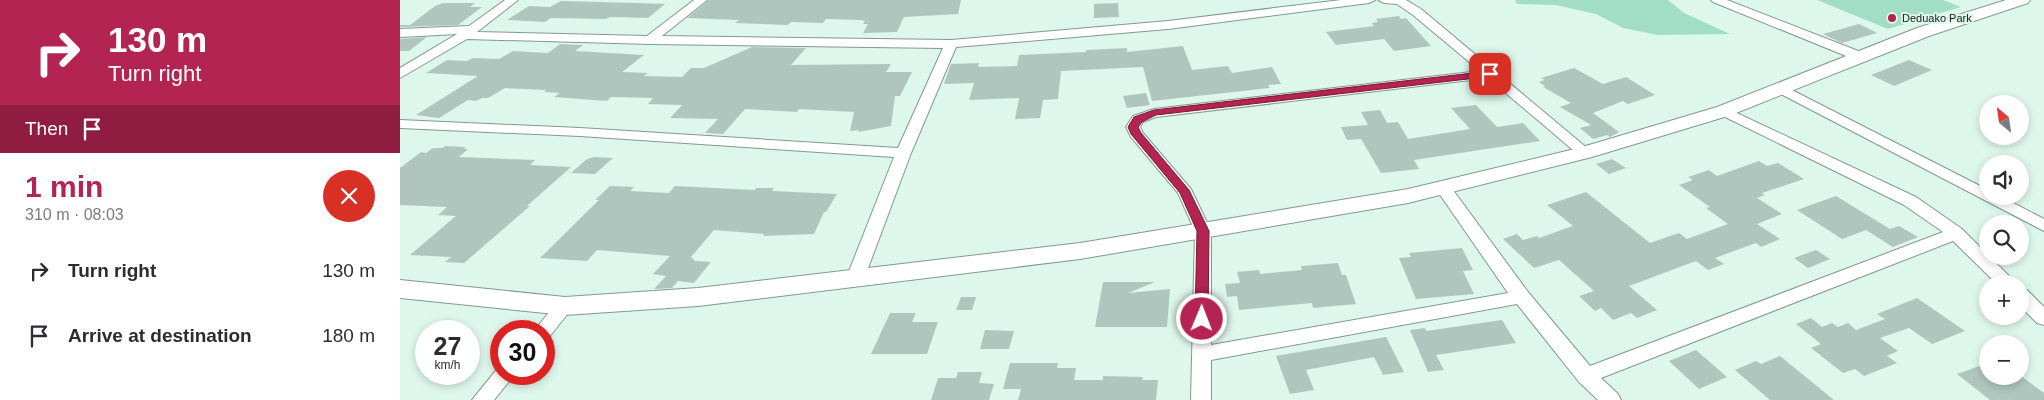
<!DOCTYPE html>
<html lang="en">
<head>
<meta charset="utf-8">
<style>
	body { margin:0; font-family:Arial,sans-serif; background:#f2f2f3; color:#2b2b33; height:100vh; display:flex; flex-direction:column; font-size:19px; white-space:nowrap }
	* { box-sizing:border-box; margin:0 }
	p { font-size:16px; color:#7c7c81 }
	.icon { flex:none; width:28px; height:28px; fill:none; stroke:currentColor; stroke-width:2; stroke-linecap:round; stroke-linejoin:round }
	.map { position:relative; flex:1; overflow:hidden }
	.details { display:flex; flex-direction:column; background:#fff; width:400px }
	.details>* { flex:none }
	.banner { background:#b42453; color:#fff; overflow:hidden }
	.needle { width:32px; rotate:331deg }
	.tools { position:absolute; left:1579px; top:95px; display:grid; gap:10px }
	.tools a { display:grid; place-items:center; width:50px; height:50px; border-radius:50%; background:#fff; box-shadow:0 2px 8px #0003; font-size:25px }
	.speed { position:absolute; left:15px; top:320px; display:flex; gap:10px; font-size:25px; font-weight:700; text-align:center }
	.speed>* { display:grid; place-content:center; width:65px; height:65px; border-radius:50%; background:#fff; box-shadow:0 2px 8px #0003; line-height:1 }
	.speed small { font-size:12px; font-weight:400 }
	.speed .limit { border:8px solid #d22; background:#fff; color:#111 }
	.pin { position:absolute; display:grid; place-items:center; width:42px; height:42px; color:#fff; margin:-21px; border-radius:10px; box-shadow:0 2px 8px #0006 }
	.me { position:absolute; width:55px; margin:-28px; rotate:1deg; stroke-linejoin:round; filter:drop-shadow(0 0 4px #0008) }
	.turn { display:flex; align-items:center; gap:18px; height:105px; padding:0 25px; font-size:22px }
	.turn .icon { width:65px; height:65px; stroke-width:2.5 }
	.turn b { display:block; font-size:35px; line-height:42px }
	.then { display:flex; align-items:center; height:48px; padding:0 25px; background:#0003; gap:10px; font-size:19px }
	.round { display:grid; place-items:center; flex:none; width:52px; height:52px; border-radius:26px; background:#f2f2f3 }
	.head { display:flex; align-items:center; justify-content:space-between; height:85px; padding:0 25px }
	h1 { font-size:30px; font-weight:700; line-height:38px; color:#b42453 }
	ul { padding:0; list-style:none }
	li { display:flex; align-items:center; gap:15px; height:65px; padding:0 25px }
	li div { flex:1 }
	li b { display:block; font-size:19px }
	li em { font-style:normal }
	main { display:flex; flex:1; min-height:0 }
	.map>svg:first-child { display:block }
	.green { fill:#a2ddc8 }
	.building { fill:#aec6bd }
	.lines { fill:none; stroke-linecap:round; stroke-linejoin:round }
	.street-casing { stroke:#829990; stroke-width:2 }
	.secondary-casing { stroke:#829990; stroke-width:2 }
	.street { fill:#fff; fill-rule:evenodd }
	.secondary { fill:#fff; fill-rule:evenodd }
	.route { fill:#b42453; stroke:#751736 }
	.poi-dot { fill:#b42453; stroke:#def7ed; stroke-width:2 }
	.labels { text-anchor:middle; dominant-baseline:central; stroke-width:4; stroke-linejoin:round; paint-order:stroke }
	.far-poi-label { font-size:11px; fill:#141d19; stroke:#def7ed; text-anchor:start }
</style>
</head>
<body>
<main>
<section class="details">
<div class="banner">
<div class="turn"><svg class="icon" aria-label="right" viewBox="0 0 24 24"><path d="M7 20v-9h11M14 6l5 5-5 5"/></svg><div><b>130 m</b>Turn right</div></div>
<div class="then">Then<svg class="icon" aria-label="arrive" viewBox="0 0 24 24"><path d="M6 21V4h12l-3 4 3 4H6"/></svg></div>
</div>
<div class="head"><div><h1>1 min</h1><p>310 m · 08:03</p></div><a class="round" style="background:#d93025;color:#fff"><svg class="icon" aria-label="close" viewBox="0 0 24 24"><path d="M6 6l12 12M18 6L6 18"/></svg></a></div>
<ul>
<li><svg class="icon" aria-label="right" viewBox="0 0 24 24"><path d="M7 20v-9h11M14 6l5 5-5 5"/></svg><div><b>Turn right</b></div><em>130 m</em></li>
<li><svg class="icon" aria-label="arrive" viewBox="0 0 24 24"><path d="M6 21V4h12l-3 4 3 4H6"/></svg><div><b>Arrive at destination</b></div><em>180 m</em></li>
</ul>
</section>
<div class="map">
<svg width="1644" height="400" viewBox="0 0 1644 400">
	<rect width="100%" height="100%" fill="#def7ed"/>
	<path class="green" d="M1115 0H1268L1284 13 1330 34 1258 35 1223 28 1196 14 1155 5 1117 4Z
		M1417 0H1543L1561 7 1488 29Z"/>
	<path class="building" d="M309 0H561L558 14 504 17 497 32 463 33 468 24H463L465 21 461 20 426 19 423 23 391 22 388 25 335 23 339 20 287 18Z
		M161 1 236 3 265 4 248 18 210 17 206 19 151 18 145 22 107 20 129 6 150 7Z
		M43 3H75L70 7H82L58 25 0 27V25H10L35 6Z
		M718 3 719 17 694 18V4Z
		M999 16 1001 19 1006 18 1031 46 994 51 984 39 936 45 926 32 974 26 972 23 978 22 976 19Z
		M1459 24 1477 33 1442 43 1423 34Z
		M27 37 9 51H0V39Z
		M160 44 183 45 175 51 244 55 222 72 248 73 244 76 282 77 291 68H304L352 47 406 48 391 65 491 64 486 72H512L500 96H495L491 126 458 132 459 130 450 131 454 112 399 109 397 112 345 109 323 134 305 133 318 119 270 118 282 105 248 104 253 98 211 97 207 101 154 97 160 93 144 92 146 90 105 88 88 98H82L76 101 68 100 39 118 16 115 78 76 26 73 47 60 67 61 73 58 99 59 113 51 148 53Z
		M783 46 792 70 828 66 832 73 872 67 881 84 868 85 870 88 752 101 743 67 661 71 658 99 643 100 640 118 615 119 619 98 569 100 574 83 544 84 551 64 579 63 578 67 617 66 619 55 686 52V50L727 48V52Z
		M1509 60 1532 70 1494 86 1471 75Z
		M1174 68 1203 84 1226 77 1255 95 1228 104 1223 101 1193 113 1219 132 1210 137 1207 135 1193 139 1180 128 1191 125 1160 107 1171 103 1143 87 1145 86 1139 82 1145 80 1141 78Z
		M746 93 750 105 727 108 723 96Z
		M1076 105 1097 127 1123 123 1140 141 1014 160 1019 169 981 173 961 139 947 140 941 127 968 125 961 112 980 110 987 123 998 122 1008 139 1070 129 1051 108Z
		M45 146 66 147 63 149H68L59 157 135 160 130 165 171 167 127 206H130L64 263 45 262 51 257 10 255 56 216 38 215 47 207 0 205V168L21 152 26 153 33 148H43Z
		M194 157 213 158 195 174 171 173 187 159Z
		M1212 159 1226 168 1209 174 1196 164Z
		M1359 161 1367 166 1378 163 1404 179 1362 193 1365 195 1357 198 1382 214 1357 224 1380 239 1361 247 1356 243 1315 258 1324 264 1308 270 1296 261 1229 286 1257 310 1237 318 1231 313 1213 320 1201 308 1195 311 1179 296 1194 291 1159 260 1134 268 1103 239 1117 234 1123 240 1137 236 1139 238 1173 226 1147 205 1186 192 1250 243 1279 233 1287 239 1328 224 1306 208 1310 207 1279 185 1293 180 1288 177 1309 170 1317 176Z
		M210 186 234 187 230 191 269 193 275 186 355 190 356 188H374L372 191 437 194 426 212H424L414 234 363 236 364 234 314 230 291 257 295 261 311 262 294 283 278 281 272 288 254 289 266 276 253 274 270 256 197 250 187 261 140 258 199 200H195Z
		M1436 196 1490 229 1499 226 1518 237 1493 247 1466 230 1442 239 1397 210Z
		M1062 248 1073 270 1063 271 1074 294 1016 299 999 258 1011 257 1009 253Z
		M1416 250 1430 259 1408 268 1394 258Z
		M938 263 942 275H946L956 304 913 308 912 303 839 310 837 296 827 297 825 284 840 283 837 272 859 270 860 274 902 270 901 266Z
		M703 282H755L728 293 770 289 767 327H695Z
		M561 297H576L572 310H556Z
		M1517 298 1565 331 1532 344 1509 328 1480 338 1498 351 1487 356 1497 363 1464 376 1455 369 1443 373 1411 348 1421 344 1396 324 1411 318 1422 327 1432 323 1438 327 1448 323 1456 330 1485 319 1477 314Z
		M490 313H516L512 322H538L527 354H471Z
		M1102 320 1116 343 1036 355 1044 370 1028 372 1010 330 1025 328 1026 331Z
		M585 330 614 331 609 349H580Z
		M986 337 1004 372 983 375 974 357 906 370 914 390 890 394 876 356Z
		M1296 350 1327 377 1299 389 1269 361Z
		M1380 356 1434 400H1370L1335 370 1356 361 1361 364Z
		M610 363H658L657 368H676L674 380H703V376L743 377 742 380H758L756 400H618L621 389H603Z
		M1588 363V376H1621L1644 393V400H1590L1557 374Z
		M558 372H582L579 383 594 384 589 400H531L538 378H556Z"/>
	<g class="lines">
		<g class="street-casing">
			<path id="street" d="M105 0H118L77 32 247 36 294 0H307L262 36 551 40 768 21 941 0H975L969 3 768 29 556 47 511 153 464 279 461 283 455 285 449 283 446 279 494 157 180 136 0 128V120L180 128 498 148 543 48 250 44 67 39 0 78V68L57 34 0 37V29L69 26Z
				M978 0H1006L1021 9 1193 153 1190 156H1180L1088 78 756 117 743 122 740 127 743 133 791 189 811 231V345L1108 293 1036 189 1038 186H1050L1128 292 1190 366 1543 232 1504 205 1319 114 1317 111 1319 108 1324 107 1516 197 1562 229 1617 284H1597L1553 241 1201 378 1218 394 1221 400H1198L1179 382 1117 304 811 360V400H791L795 231 778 193 731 137 726 127 733 116 754 109 1080 71 1013 15 997 4 984 3Z
				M1311 0H1327L1466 54 1467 57 1461 61 1456 60 1313 2Z
				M1382 85 1588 190V196H1600L1644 219V231L1377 92 1375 89 1377 86Z
				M1620 289 1627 290 1644 307V325L1637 323 1620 306Z
				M165 299 172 301 174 306 150 336 144 338V331H134L158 301Z
				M101 367V374H115L94 400H72L98 368Z"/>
		</g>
		<g class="secondary-casing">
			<path id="secondary" d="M1606 0H1630L1628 3 1529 36 1331 115 1192 157 1008 203 680 259 298 306 165 315 0 298V280L165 297 298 288 680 243 1008 189 1179 148 1317 107 1517 28Z"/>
		</g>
		<use href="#street" class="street"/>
		<use href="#secondary" class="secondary"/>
	</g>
	<path class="route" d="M1090 71 1095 74 1094 76 756 115 742 122 738 127 741 133 789 190 809 231 808 319 806 322H797L795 319 797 231 780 193 731 134 728 127 734 117 754 110Z"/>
	<circle class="poi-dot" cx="1492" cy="18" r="5"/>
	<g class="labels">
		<g class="far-poi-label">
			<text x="1502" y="18">Deduako Park</text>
		</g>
	</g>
</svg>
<div class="tools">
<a><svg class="needle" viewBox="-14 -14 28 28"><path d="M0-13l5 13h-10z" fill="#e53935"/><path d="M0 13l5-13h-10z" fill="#7c7c81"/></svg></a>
<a><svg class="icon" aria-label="sound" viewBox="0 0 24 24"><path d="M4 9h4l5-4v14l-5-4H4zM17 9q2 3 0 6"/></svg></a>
<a><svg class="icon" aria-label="search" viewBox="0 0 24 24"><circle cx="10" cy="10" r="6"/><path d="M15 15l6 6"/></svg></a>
<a>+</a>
<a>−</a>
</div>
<div class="speed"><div>27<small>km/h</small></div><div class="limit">30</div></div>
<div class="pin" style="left:1090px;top:74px;background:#d93025"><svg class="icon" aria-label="arrive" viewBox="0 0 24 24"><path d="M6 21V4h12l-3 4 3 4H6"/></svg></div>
<svg class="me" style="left:802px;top:319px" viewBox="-20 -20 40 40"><circle r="17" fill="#b42453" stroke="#fff" stroke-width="3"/><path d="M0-11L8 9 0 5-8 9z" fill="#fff"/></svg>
</div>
</main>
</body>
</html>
